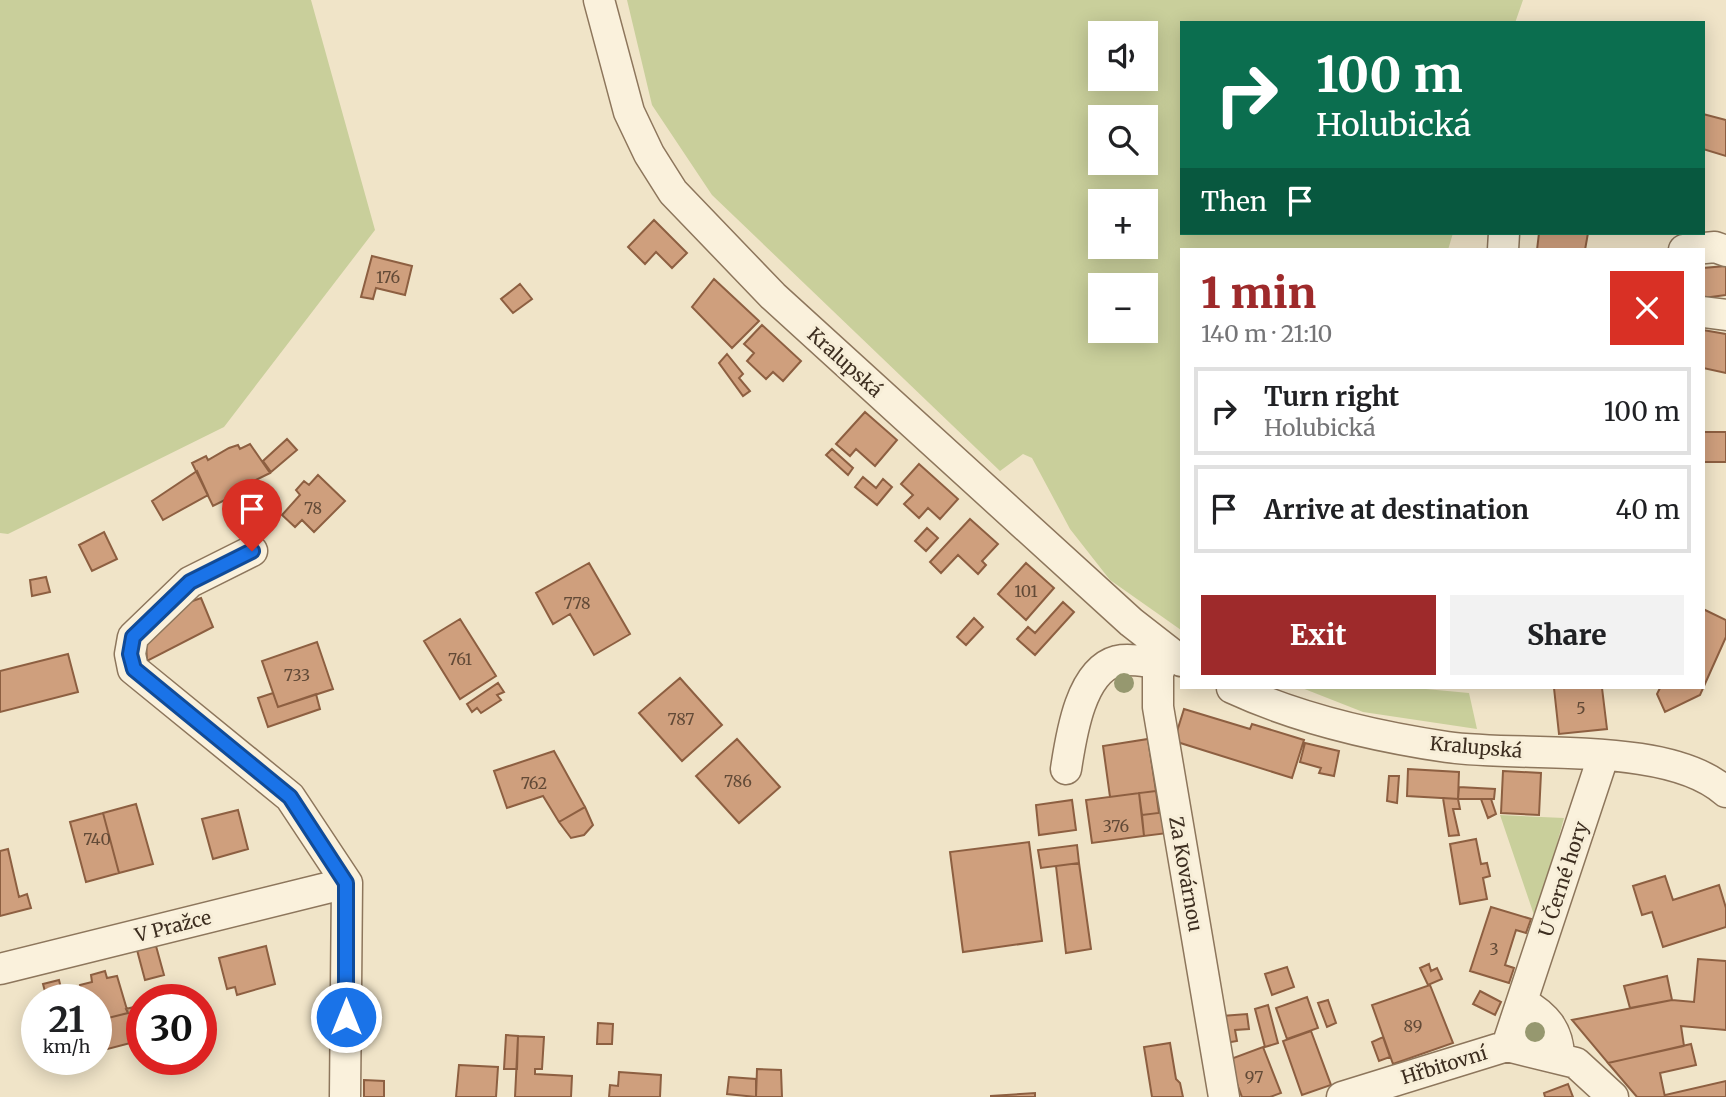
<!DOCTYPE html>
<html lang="en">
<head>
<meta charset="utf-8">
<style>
	body { margin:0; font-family:Merriweather,serif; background:#f2f2f2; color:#202124; height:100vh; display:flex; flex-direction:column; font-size:26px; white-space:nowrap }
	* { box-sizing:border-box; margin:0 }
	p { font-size:23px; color:#757577 }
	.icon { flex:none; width:38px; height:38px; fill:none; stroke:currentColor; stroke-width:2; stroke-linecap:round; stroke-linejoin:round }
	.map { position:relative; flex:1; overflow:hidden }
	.panel { position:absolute; left:1180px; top:248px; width:525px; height:441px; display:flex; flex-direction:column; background:#fff; border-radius:0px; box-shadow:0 4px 18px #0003 }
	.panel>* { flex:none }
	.top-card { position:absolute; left:1180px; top:21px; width:525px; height:214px; border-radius:0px; box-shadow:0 4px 18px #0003; background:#0b6e4f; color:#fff; overflow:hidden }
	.buttons { position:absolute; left:1088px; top:21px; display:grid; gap:14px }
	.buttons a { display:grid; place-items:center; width:70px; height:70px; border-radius:0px; background:#fff; box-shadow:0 4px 18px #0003; font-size:35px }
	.speed { position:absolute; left:21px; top:984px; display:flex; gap:14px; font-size:35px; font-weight:700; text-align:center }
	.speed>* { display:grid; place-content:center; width:91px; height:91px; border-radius:50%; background:#fff; box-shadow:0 4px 18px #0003; line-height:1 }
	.speed small { font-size:18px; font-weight:400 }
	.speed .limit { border:10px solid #d22; background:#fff; color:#111 }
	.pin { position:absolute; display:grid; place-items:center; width:60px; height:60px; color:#fff; margin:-72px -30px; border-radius:50% 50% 50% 0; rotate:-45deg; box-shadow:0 0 7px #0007 }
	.pin .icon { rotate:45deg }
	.me { position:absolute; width:77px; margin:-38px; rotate:0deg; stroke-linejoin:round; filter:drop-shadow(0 0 5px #0008) }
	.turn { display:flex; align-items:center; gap:24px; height:147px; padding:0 21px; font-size:32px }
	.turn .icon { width:91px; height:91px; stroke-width:2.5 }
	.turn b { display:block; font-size:49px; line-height:60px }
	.then { display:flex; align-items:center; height:66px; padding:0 21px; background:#0003; gap:14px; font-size:26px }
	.round { display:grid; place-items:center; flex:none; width:74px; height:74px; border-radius:0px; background:#f2f2f2 }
	.headline { display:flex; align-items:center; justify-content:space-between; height:119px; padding:0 21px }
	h1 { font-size:42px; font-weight:800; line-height:52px; color:#9e2a2b }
	.action { display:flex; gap:14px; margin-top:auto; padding:14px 21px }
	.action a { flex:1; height:80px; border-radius:0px; background:#9e2a2b; color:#fff; font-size:28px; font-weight:800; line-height:80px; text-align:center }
	.action a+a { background:#f2f2f2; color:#202124 }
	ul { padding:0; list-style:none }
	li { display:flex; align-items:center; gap:21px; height:88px; margin:0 14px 10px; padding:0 7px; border:4px solid #e0e0e0; border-radius:0px }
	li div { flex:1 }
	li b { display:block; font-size:26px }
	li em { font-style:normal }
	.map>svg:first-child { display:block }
	.green { fill:#c9cf9b; fill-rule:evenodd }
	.building { fill:#cf9f7d; stroke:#8d5f41; stroke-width:2 }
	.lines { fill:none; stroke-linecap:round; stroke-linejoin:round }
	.minor-casing { stroke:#8d765c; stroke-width:33 }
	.minor { stroke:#faf1dc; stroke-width:30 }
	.tree { fill:#96986f }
	.route-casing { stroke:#114b97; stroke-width:18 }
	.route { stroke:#1a73e8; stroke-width:12 }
	.labels { text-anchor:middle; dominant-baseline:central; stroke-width:6; stroke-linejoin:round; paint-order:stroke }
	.number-label { font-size:16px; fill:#624a37 }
	.street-label { font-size:19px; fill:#3d2e20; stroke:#f7eed8 }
</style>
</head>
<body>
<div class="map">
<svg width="1726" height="1097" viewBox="0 0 1726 1097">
	<rect width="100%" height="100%" fill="#f0e4c8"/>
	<path class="green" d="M0 0H311L375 230 224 427 8 534 0 533Z
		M627 0H1523L1515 23H1181V233H1453L1448 250H1181V630L1110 580 1070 529 1032 458 1023 454 1000 471 712 195 652 105ZM1146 33V79H1101V33ZM1146 117V163H1101V117ZM1146 201V247H1101V201ZM1146 285V331H1101V285Z
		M1302 688H1415L1469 693 1477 729 1363 712Z
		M1500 815 1564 818 1537 917 1534 915Z"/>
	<path class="building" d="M1703 114 1726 120V156L1703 149Z
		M654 220 687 253 672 268 656 252 645 264 628 247Z
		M1539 233H1588L1585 250H1537Z
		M372 256 412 266 405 295 376 288 373 299 361 297Z
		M1726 266V295L1703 298V268Z
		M714 279 759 321 732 348 692 307Z
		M520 284 532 299 513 313 501 299Z
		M762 325 801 361 783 381 773 372 766 379 747 361 754 353 744 344Z
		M1703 330 1726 334V373L1703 368Z
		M727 354 743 374 739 378 750 391 743 396 719 363Z
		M865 412 897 440 875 466 856 449 850 456 836 444Z
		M1703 432H1726V462H1703Z
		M287 439 297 450 271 472 263 461Z
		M250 444 270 473 231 492 233 496 213 506 192 463 206 456 208 460 229 448 238 445 240 449Z
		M832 449 853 468 848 475 826 455Z
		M919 464 958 499 940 519 928 508 919 518 904 504 913 495 901 484Z
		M197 471 208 495 163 520 152 501Z
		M318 475 345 501 314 532 302 520 295 527 282 515 300 495 296 490 304 481 309 485Z
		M863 477 876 488 883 479 892 487 877 505 855 487Z
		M970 519 998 544 982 561 986 565 978 574 958 555 941 573 930 562Z
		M927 528 938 538 926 551 915 541Z
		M104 532 117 559 92 571 79 545Z
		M589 563 630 634 594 655 570 614 553 624 536 593Z
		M1026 563 1054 588 1026 620 998 594Z
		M46 577 50 592 32 596 30 580Z
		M201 598 213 627 147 661 146 644 167 610Z
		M1063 602 1074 612 1035 655 1017 639 1028 627 1035 633Z
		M1703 609 1726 620V637L1700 695 1665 712 1657 694 1660 688H1703Z
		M974 618 983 627 966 645 957 637Z
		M460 619 496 676 460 699 424 641Z
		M317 642 333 689 278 707 262 661Z
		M68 654 78 692 0 712V671Z
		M680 678 722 725 682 761 639 713Z
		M498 683 504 692 497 695 501 700 481 713 477 708 472 712 467 704Z
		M1554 688H1602L1607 729 1559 734Z
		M273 693 278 707 316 694 320 709 268 727 258 698Z
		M1184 709 1250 729 1252 724 1304 740 1292 778 1174 741Z
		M737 739 780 787 739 823 696 776Z
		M1148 739 1156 791 1110 797 1103 746Z
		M1305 743 1339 751 1334 776 1319 773 1321 768 1300 762Z
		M554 751 585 807 559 822 543 796 507 808 494 771Z
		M1408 769 1459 772 1458 799 1407 796Z
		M1503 771 1541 773 1539 815 1501 813Z
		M1389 776H1399L1397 803 1387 801Z
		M1459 787 1495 789 1494 799H1458Z
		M1156 791 1159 813 1142 815 1139 793Z
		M1139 793 1144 836 1092 843 1086 800Z
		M1443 798 1458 799 1460 809H1453L1459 835 1449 836Z
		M1481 799H1491L1496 814 1488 818Z
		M1072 800 1076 830 1039 835 1036 805Z
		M136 804 153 864 119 873 103 813Z
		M585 807 593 825 584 835 571 838 559 822Z
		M238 810 248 849 213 859 202 819Z
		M1165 812 1168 833 1144 836 1142 815Z
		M103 813 119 873 86 882 70 822Z
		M1476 839 1481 864 1487 863 1490 876 1483 878 1487 899 1460 904 1450 844Z
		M1029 842 1042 941 963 952 950 852Z
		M1077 845 1079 863 1041 868 1038 850Z
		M8 849 19 897 27 894 31 908 0 916V851Z
		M1079 863 1091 949 1066 953 1056 866Z
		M1665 876 1673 900 1719 885 1726 908V927L1663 947 1652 912 1642 915 1633 886Z
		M1491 907 1531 919 1526 933 1516 930 1505 965 1514 968 1509 983 1470 971Z
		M156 946 164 975 145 980 137 950Z
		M266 946 275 984 237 995 235 987 227 989 219 958Z
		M1698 959 1726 961V1030L1681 1026 1684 1046 1608 1063 1572 1020 1672 1000 1694 1002Z
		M1429 964 1431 971 1437 968 1442 979 1428 985 1420 968Z
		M1287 967 1294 987 1272 995 1265 974Z
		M105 971 107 978 117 976 128 1013 96 1021V999H83L80 985 92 982 91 975Z
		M1667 976 1672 1000 1630 1008 1624 986Z
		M59 980 63 996 47 999 43 984Z
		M1430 985 1453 1043 1393 1064 1372 1005Z
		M1480 991 1501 1002 1495 1015 1473 1004Z
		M1307 997 1318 1028 1287 1039 1276 1008Z
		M1328 1000 1336 1023 1327 1027 1318 1003Z
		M142 1005V1040L96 1052V1021L128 1013 126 1009Z
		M1268 1005 1278 1043 1265 1047 1255 1009Z
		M1247 1014 1249 1029 1235 1030 1237 1041 1225 1043 1222 1016Z
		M598 1023 613 1024 612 1044H597Z
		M1311 1031 1331 1085 1302 1095 1283 1041Z
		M506 1035 518 1036 517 1069H504Z
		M518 1036 544 1037 542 1069H535V1074L572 1076 571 1097H515Z
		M1383 1037 1390 1057 1379 1061 1372 1042Z
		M1170 1043 1176 1079 1180 1083 1183 1097H1152L1144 1047Z
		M1691 1044 1696 1065 1660 1073 1665 1097H1637L1608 1063Z
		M1263 1047 1281 1093 1270 1097H1242L1228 1060Z
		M459 1065 498 1067 496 1097H456Z
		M757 1069 781 1070 782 1097H756Z
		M619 1072 661 1075 660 1097H609L610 1085 618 1086Z
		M729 1077 756 1079V1097L727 1094Z
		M364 1080 384 1081V1097H364Z
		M1726 1081V1097H1665V1095Z
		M1568 1084 1573 1097H1545L1544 1093Z
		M1035 1093V1097H991V1096Z"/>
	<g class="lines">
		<g class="minor-casing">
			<path id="minor" d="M599 0 629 112 649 154 673 192 773 296 1131 622 1181 661
				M1503 250 1504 233
				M1684 250 1715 247 1726 251
				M1703 312 1726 315
				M252 551 190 582 133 637 130 654 133 669 290 797 347 883 345 1097
				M1167 652 1158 673V707L1224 1097
				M1232 688C1299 719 1373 736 1447 747 1525 758 1668 740 1726 792
				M1066 769C1071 737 1080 671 1117 661 1130 658 1146 662 1160 663
				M0 969 347 883
				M1522 1002C1545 1015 1559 1030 1559 1058
				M1507 1046 1603 757
				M1507 1046 1576 1063 1613 1097
				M1342 1097 1507 1046"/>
		</g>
		<use href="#minor" class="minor"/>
	</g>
	<g class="tree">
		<circle cx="1124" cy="683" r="10"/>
		<circle cx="1535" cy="1032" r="10"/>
	</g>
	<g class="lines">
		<g class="route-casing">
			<path id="route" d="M252 551 190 582 133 637 130 654 134 669 290 797 346 883V1017"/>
		</g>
		<use href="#route" class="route"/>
	</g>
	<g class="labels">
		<g class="number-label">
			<text x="388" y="277">176</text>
			<text x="313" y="508">78</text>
			<text x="1026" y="591">101</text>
			<text x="577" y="603">778</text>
			<text x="460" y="659">761</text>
			<text x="297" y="675">733</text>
			<text x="1581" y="708">5</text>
			<text x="681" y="719">787</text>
			<text x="738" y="781">786</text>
			<text x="534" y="783">762</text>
			<text x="1116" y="826">376</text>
			<text x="97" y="839">740</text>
			<text x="1494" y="949">3</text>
			<text x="1413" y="1026">89</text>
			<text x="1254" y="1077">97</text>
		</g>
		<g class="street-label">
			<text transform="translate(845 362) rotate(42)">Kralupská</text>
			<text transform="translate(1476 747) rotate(5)">Kralupská</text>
			<text transform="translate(1186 874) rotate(80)">Za Kovárnou</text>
			<text transform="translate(1563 879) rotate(-72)">U Černé hory</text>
			<text transform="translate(173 926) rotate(-14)">V Pražce</text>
			<text transform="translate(1444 1065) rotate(-17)">Hřbitovní</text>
		</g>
	</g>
</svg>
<div class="buttons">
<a><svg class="icon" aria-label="sound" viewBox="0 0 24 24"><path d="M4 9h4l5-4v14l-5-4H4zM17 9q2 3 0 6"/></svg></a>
<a><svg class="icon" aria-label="search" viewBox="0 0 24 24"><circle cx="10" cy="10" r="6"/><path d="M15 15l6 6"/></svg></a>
<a>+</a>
<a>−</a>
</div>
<div class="speed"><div>21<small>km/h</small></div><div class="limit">30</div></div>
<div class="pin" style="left:252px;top:551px;background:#d93025"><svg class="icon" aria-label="arrive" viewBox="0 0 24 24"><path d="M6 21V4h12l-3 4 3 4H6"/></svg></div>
<svg class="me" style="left:346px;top:1017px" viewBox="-20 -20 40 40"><circle r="17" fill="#1a73e8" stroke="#fff" stroke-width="3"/><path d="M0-11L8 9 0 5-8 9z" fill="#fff"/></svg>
<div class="top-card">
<div class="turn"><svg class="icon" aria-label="right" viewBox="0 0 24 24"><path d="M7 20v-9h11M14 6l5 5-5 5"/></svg><div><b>100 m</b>Holubická</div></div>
<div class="then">Then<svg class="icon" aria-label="arrive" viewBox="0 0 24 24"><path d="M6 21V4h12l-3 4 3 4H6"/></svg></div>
</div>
<section class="panel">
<div class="headline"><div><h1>1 min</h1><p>140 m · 21:10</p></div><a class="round" style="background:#d93025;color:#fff"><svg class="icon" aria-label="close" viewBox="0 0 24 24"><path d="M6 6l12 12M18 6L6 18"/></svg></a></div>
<ul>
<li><svg class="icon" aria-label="right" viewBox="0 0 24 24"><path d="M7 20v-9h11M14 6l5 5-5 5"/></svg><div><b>Turn right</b><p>Holubická</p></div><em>100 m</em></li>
<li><svg class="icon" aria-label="arrive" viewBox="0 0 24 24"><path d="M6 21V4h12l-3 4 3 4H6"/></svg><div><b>Arrive at destination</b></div><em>40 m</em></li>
</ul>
<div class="action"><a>Exit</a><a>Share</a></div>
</section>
</div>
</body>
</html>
